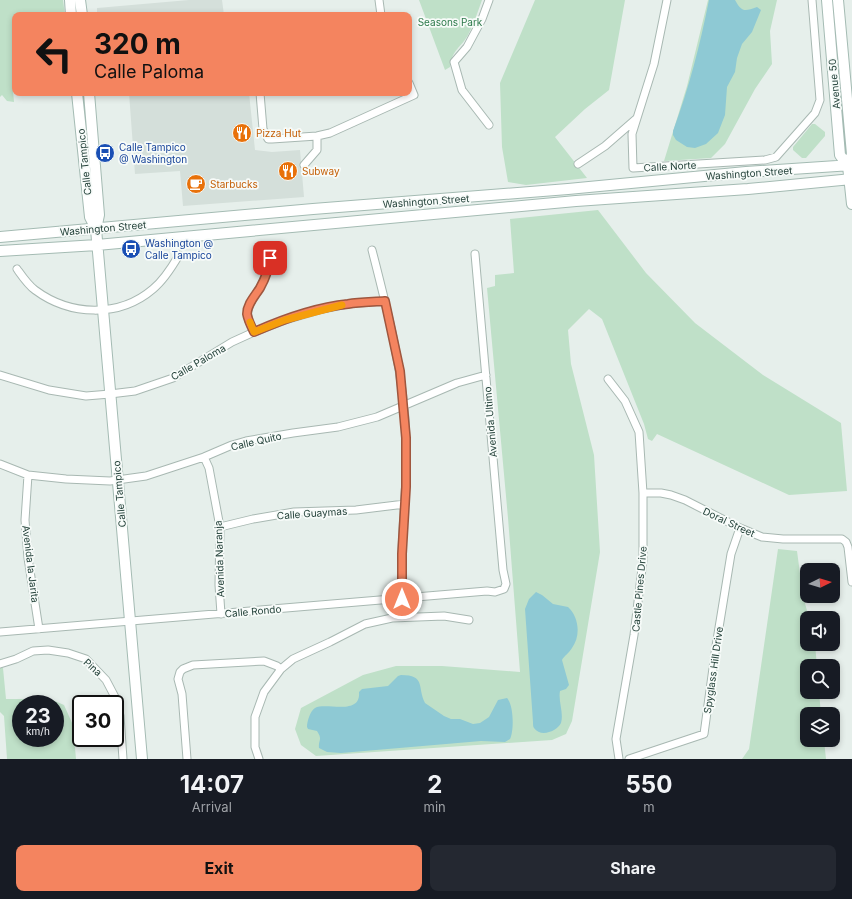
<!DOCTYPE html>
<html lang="en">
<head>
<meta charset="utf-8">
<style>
	body { margin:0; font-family:Inter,sans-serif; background:#242831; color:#f1f3f6; height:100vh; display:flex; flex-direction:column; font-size:15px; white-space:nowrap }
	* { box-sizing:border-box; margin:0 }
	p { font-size:13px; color:#9ea1a6 }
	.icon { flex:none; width:22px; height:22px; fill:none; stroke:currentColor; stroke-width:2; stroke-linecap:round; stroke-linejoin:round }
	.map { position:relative; height:759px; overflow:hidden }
	.sheet { display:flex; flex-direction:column; background:#171b24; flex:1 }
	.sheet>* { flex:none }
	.banner { position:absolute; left:12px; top:12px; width:400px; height:84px; border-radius:8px; box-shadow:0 2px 6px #0003; background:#f4845f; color:#111; overflow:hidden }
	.needle { width:26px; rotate:85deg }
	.tools { position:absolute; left:800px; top:563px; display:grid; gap:8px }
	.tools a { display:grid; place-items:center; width:40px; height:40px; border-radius:8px; background:#171b24; box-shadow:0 2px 6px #0003; font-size:20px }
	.speed { position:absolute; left:12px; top:695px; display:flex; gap:8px; font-size:20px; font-weight:700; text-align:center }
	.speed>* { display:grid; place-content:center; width:52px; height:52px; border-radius:50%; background:#171b24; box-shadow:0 2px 6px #0003; line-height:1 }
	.speed small { font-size:10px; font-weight:400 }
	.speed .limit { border:2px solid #111; border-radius:6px; background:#fff; color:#111 }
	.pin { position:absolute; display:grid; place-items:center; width:34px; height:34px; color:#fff; margin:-17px; border-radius:8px; box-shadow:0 2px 6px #0006 }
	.me { position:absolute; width:44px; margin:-22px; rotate:0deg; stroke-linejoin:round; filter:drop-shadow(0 0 3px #0008) }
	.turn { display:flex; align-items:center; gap:14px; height:84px; padding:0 16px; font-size:18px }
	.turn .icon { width:52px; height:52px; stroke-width:2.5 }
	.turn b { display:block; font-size:28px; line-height:34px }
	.eta { display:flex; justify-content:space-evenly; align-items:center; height:68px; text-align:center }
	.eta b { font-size:24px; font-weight:700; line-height:28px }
	.action { display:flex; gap:8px; margin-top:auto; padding:8px 16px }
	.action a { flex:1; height:46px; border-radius:8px; background:#f4845f; color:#111; font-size:16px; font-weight:700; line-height:46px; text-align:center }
	.action a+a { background:#242831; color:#f1f3f6 }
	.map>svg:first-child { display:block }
	.built { fill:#d4dfda }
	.green { fill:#bfe0c8; fill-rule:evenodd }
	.water { fill:#8ec9d4 }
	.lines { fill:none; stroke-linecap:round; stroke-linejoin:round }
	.street-casing { stroke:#a8b8b2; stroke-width:9 }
	.secondary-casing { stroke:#a4bbb3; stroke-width:12 }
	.street { stroke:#fff; stroke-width:7 }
	.secondary { stroke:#fff; stroke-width:10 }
	.route-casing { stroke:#9f563e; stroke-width:10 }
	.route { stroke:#f4845f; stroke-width:7 }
	.slow { stroke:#f59e0b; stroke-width:7 }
	.labels { text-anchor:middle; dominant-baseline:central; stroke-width:3.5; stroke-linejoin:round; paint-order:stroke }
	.park-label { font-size:10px; fill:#2d7a4b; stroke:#f7fbf9 }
	.street-label { font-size:10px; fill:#24423a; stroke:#f7fbf9 }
	.food-label { font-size:10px; fill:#c56008; stroke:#f7fbf9; text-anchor:start }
	.transit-label { font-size:10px; fill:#164399; stroke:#f7fbf9; text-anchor:start }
</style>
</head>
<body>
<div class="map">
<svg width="852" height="759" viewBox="0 0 852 759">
	<rect width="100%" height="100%" fill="#e6efeb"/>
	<path class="built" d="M189 0H222L224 15H97V8Z
		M104 93H249L255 150 272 152 300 150 304 197 183 206 180 171 135 174 129 93 104 95Z"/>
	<path class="green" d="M0 0H63L65 15H15V90H13L14 102 7 101 2 95 0 97Z
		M419 0H482C478 11 474 24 468 35 461 48 452 49 450 67L445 70Z
		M535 0H625L609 90 585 109 555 137 587 178 526 185 508 182 502 147 500 83Z
		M708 0H777L770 31 772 64 755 89 725 144 711 158 664 161 687 86Z
		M812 124H815L825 132V136L806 158H802L793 150V147Z
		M598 210 646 273 695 323 763 375 841 423 847 491 789 495 657 434 652 441 648 439 644 424 602 319 589 309 568 330 571 364 594 455 600 552 572 721 566 734 552 740 316 756 301 745 295 729 301 708 363 675 396 666H442L520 672 508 518 487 288 495 286V275L514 273 510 219Z
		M778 549 797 551 803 596 809 618H807V644H815L817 666H807V692H819L821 714H807V740H824L826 759H742L749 749Z
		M0 668H3L6 699H50L64 705 73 725 76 759H7L4 716 0 712ZM21 704H55V738H21Z"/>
	<path class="water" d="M709 0H735C742 13 745 11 757 7L761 10 752 32 742 44 737 58 735 72 727 87 725 115 718 133 706 144 695 148 687 147 676 140 673 135V131C689 88 700 45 709 0Z
		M536 592 542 595 553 604 568 607C579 617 581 636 572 648 569 653 564 656 562 660L569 685 566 689 560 691C558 701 564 713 561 723 557 731 541 738 534 728 533 727 533 724 533 722L525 609 529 599Z
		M401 675C426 675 417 687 425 703L444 716 451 719H460L473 724 480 723 489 717 498 700 507 698C514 706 514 731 510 739L505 742 481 741 341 753 327 752 319 748C318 740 323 740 317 731L308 729 307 727C307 722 310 711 315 708 326 702 361 716 359 692L362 689 388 686 398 676Z"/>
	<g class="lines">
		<g class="street-casing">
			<path id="street" d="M379 0 381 15
				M489 0 482 19 467 47 454 62 462 90 489 125
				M667 0 654 64 632 134 633 168 765 160 776 157 815 113 820 100 812 0
				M260 93 263 129 268 139H272L317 136 330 133 414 95 409 83
				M578 164 605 146 636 119
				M304 165 317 150V136
				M372 250C388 312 404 374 406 438 408 476 403 515 402 553 402 568 402 583 402 599
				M17 269C22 276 28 285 35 290 70 316 119 318 153 289 164 280 172 267 179 255
				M254 332C251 325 246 318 248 311 249 303 255 296 259 289 266 277 270 264 272 250
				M0 375 49 390 86 396 110 394 135 391 173 378 232 342 254 332 285 320 323 309 347 304 385 301
				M608 379 625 401 639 432 643 493V560L634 635 616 739 619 759
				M204 457 209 468 220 527 219 585 221 614
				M0 464 28 475 66 479 110 481 146 476 204 457 232 445 246 441 293 433 338 427 377 417 457 383 486 375
				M28 475 25 520 28 558 39 629
				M643 493H661L671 495 685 500 740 528 762 537 783 539H842L846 542 848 547 852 582
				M220 527 253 519 294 512 356 510 405 504
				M0 632 487 591 495 592 504 589 506 584 503 570 475 254
				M0 664 16 659 33 651 48 650 68 653 86 659 106 680 116 699 120 716 123 759
				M187 759 182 694 178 679 180 672 183 669 193 665 264 661 277 666 281 669
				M259 759 255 747V717L264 692 281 669 293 659 330 642 365 624 392 618 444 616 469 620
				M629 759 704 734 716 646 731 554 740 528"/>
		</g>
		<g class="secondary-casing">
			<path id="secondary" d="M70 0 71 15
				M80 0 82 15
				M827 0 840 155 848 166
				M838 0 852 154 848 166 852 204
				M77 93 90 217 96 229
				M89 93 99 215 96 229 142 759
				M0 237 313 209 568 189 746 172 852 165
				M0 251 97 245 576 201 748 189 852 179"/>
		</g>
		<use href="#street" class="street"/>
		<use href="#secondary" class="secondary"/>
	</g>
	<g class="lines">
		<g class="route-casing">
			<path id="route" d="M270 258C269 269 265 279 260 288 255 296 247 304 247 314 248 320 251 326 254 332 281 320 318 307 348 304 360 302 373 302 385 301L400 371 406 438V487L402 554V599"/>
		</g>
		<use href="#route" class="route"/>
		<path class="slow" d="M250 322 254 332 285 320 342 305"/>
	</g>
	<defs>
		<g id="restaurant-disc" transform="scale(1)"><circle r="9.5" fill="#e8710a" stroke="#f7fbf9"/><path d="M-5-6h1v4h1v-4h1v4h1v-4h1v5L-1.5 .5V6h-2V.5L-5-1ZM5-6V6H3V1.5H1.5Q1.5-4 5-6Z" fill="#fff"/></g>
		<g id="bus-disc" transform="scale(1)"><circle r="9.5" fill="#1a4fb4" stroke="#f7fbf9"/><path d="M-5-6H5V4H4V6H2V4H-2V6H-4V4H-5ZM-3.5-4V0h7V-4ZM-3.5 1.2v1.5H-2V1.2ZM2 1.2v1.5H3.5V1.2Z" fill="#fff"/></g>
		<g id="cafe-disc" transform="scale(1)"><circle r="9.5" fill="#e8710a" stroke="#f7fbf9"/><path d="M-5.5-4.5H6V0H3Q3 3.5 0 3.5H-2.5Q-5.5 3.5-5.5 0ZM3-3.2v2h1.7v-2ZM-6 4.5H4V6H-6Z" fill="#fff"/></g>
	</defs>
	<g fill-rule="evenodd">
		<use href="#restaurant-disc" x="242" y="133"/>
		<use href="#bus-disc" x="105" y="153"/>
		<use href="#restaurant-disc" x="288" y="171"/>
		<use href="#cafe-disc" x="196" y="184"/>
		<use href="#bus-disc" x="131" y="249"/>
	</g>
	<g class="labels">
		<g class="park-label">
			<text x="450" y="22">Seasons Park</text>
		</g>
		<g class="street-label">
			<text transform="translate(834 84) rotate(-95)">Avenue 50</text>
			<text transform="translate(84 162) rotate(-96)">Calle Tampico</text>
			<text transform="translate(670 166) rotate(-3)">Calle Norte</text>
			<text transform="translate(749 173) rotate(-4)">Washington Street</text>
			<text transform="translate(426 201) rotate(-4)">Washington Street</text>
			<text transform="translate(103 228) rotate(-5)">Washington Street</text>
			<text transform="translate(198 362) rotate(-30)">Calle Paloma</text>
			<text transform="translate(490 422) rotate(-95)">Avenida Ultimo</text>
			<text transform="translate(256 441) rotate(-13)">Calle Quito</text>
			<text transform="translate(119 494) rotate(-95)">Calle Tampico</text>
			<text transform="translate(312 513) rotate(-4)">Calle Guaymas</text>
			<text transform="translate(729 522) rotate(25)">Doral Street</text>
			<text transform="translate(219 559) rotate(-92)">Avenida Naranja</text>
			<text transform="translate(31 564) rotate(83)">Avenida la Jarita</text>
			<text transform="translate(639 589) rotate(-85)">Castle Pines Drive</text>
			<text transform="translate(253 611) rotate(-5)">Calle Rondo</text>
			<text transform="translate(93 667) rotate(42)">Pina</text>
			<text transform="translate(713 670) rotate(-82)">Spyglass Hill Drive</text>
		</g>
		<g class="food-label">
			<text x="256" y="133">Pizza Hut</text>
			<text x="302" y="171">Subway</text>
			<text x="210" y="184">Starbucks</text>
		</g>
		<g class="transit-label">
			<text x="119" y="147">Calle Tampico<tspan x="119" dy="12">@ Washington</tspan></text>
			<text x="145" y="243">Washington @<tspan x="145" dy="12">Calle Tampico</tspan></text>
		</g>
	</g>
</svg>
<div class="tools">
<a><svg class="needle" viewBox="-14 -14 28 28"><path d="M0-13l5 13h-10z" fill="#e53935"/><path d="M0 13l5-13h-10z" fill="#9ea1a6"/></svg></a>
<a><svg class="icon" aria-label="sound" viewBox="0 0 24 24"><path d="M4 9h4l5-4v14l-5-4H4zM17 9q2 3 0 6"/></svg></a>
<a><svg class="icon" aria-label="search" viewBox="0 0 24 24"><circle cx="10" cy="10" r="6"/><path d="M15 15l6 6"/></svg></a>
<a><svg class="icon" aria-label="layers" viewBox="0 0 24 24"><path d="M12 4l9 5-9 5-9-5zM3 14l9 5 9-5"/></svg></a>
</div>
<div class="speed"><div>23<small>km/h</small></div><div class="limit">30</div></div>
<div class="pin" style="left:270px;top:258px;background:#d93025"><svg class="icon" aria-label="arrive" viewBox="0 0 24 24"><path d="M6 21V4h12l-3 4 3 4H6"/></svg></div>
<svg class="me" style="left:402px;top:599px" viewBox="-20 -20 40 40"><circle r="17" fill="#f4845f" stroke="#fff" stroke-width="3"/><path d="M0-11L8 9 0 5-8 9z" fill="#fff"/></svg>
<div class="banner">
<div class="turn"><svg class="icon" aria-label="left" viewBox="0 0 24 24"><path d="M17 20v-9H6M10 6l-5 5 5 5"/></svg><div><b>320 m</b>Calle Paloma</div></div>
</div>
</div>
<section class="sheet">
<div class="eta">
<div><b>14:07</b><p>Arrival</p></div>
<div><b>2</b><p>min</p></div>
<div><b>550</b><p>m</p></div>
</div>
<div class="action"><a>Exit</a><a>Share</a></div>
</section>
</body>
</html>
